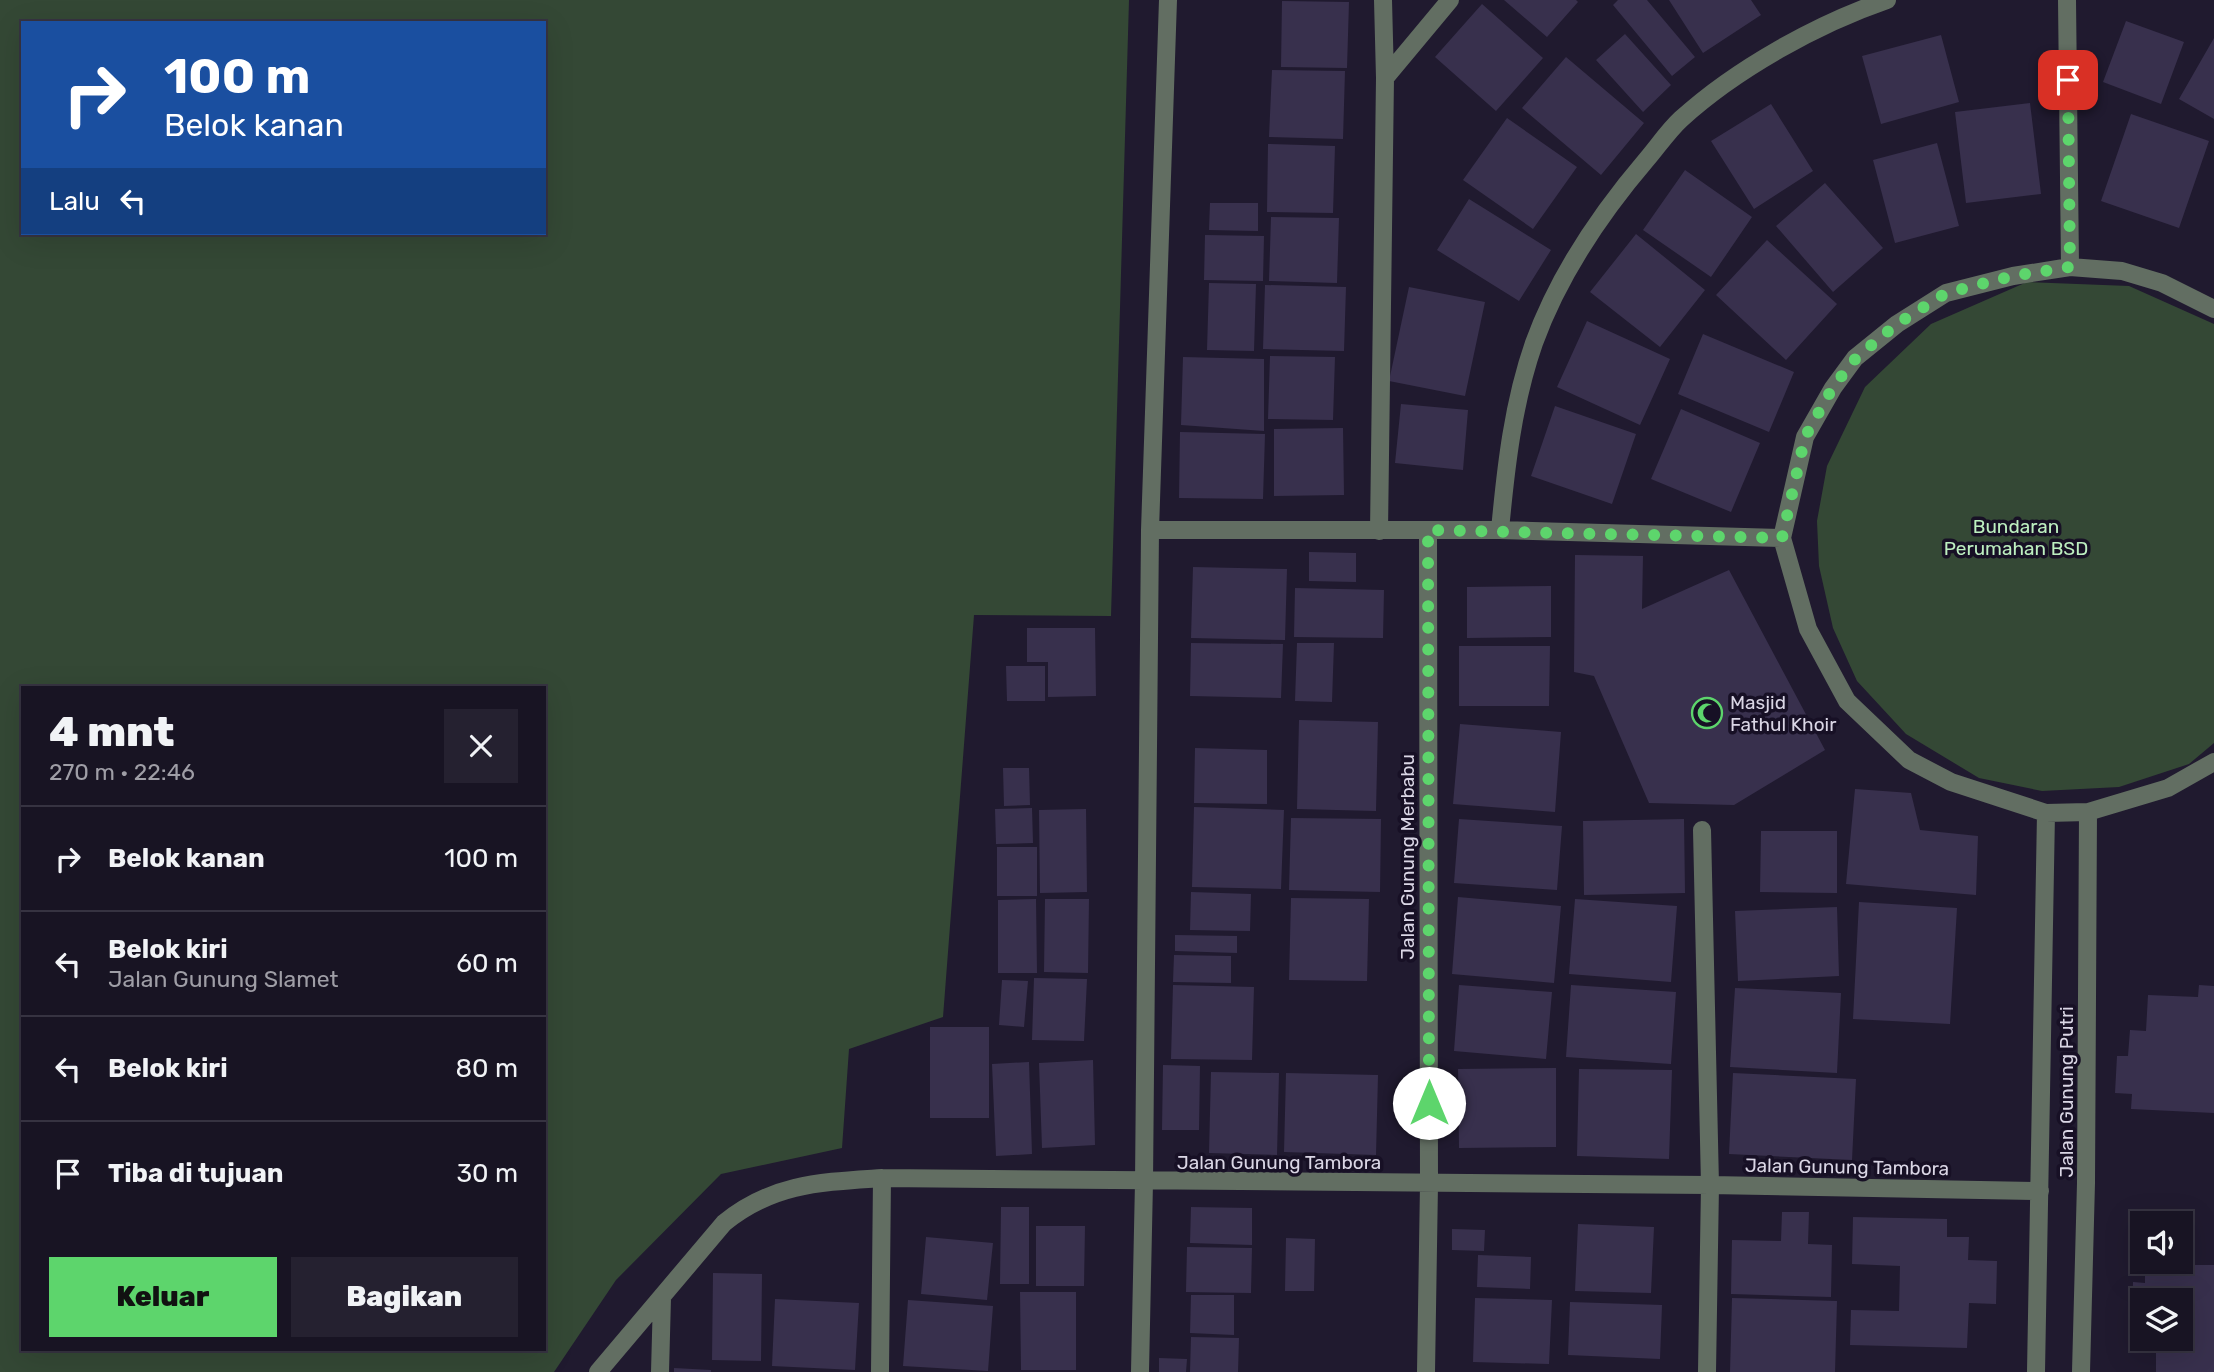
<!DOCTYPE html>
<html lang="id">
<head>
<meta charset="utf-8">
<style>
	body { margin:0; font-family:Rubik,sans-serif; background:#252130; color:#f1f3f6; height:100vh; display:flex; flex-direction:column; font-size:26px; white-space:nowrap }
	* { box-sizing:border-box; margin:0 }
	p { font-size:23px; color:#9f9ea6 }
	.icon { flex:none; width:38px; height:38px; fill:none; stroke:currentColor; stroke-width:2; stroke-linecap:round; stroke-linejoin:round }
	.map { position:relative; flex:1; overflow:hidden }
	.sheet { position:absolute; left:21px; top:686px; width:525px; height:665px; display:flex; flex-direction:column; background:#181423; border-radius:0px; box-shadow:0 7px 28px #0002,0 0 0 2px #363341 }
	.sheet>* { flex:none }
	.banner { position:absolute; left:21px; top:21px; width:525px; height:214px; border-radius:0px; box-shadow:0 7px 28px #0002,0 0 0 2px #363341; background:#1a4fa0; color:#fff; overflow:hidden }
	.buttons { position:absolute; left:2130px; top:1211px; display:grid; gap:14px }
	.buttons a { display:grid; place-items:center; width:63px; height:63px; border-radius:0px; background:#181423; box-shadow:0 7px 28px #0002,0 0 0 2px #363341; font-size:35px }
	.pin { position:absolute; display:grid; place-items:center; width:60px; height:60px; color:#fff; margin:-30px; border-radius:14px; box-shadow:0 4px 10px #0006 }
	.me { position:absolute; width:77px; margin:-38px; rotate:0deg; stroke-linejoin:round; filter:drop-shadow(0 0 5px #0008) }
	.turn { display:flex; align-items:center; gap:24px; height:147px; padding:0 28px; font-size:32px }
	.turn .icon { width:91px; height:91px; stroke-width:2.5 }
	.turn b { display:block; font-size:49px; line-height:60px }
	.then { display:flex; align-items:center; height:66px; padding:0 28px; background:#0003; gap:14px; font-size:26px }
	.round { display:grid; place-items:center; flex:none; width:74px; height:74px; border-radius:0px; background:#252130 }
	.headline { display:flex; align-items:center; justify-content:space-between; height:119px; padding:0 28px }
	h1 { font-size:42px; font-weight:800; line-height:52px }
	.cta { display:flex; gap:14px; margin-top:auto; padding:14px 28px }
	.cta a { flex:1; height:80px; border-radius:0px; background:#5dd56c; color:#111; font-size:28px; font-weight:800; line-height:80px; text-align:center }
	.cta a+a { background:#252130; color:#f1f3f6 }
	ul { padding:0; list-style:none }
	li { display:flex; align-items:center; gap:21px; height:105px; padding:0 28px; border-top:2px solid #363341 }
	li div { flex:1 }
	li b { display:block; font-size:26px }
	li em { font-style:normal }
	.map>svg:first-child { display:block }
	.green { fill:#344835; fill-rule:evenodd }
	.building { fill:#38304d }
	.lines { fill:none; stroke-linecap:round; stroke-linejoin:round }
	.minor { stroke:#626e62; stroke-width:18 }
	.route { stroke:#5dd56c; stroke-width:12; stroke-dasharray:0 21.6 }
	.labels { text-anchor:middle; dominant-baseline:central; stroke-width:7; stroke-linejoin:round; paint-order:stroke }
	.park-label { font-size:19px; fill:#bdefc0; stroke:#171025 }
	.poi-label { font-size:19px; fill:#dad6e5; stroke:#171025; text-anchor:start }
	.street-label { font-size:19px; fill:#dad6e5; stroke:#171025 }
</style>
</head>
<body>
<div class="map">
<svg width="2214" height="1372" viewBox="0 0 2214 1372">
	<rect width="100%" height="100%" fill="#201a2f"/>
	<path class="green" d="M0 0H1129L1111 616 974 615 943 1017 849 1049 842 1148 721 1174 616 1280 554 1372H0ZM23 23H544V233H23ZM23 688H544V1349H23Z
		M2027 282 2129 286 2214 324V743L2189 764 2119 787 2042 791 1979 778 1906 734 1857 681 1833 628 1819 566 1817 521 1827 466 1865 387 1931 324Z"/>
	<path class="building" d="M1504 0H1576L1578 2 1547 37Z
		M1618 0H1647L1695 57 1672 76 1613 5Z
		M1669 0H1751L1761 15 1703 53Z
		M1282 1 1349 2 1347 68 1281 67Z
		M1482 4 1543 58 1496 111 1435 57Z
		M2126 21 2184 42 2161 104 2103 82Z
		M1625 34 1671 85 1643 112 1596 60Z
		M1941 35 1959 102 1881 124 1862 56Z
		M2214 38V119L2179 99Z
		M1566 57 1644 123 1601 175 1522 108Z
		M1272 70 1345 71 1343 139 1269 137Z
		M2030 103 2041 194 1966 203 1955 112Z
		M1771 104 1813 171 1754 209 1711 141Z
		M2131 114 2209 141 2179 228 2101 201Z
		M1507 118 1577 167 1533 229 1463 180Z
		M1937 143 1959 226 1895 243 1873 160Z
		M1268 144 1335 146 1333 213 1267 212Z
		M1685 170 1752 217 1711 277 1643 230Z
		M1825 183 1883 248 1833 292 1776 226Z
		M1469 199 1551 250 1519 301 1437 250Z
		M1210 203H1258V231L1209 230Z
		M1271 217 1339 218 1337 283 1269 281Z
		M1636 234 1705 290 1660 347 1590 292Z
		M1205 235 1264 236 1263 281 1204 280Z
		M1767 240 1837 304 1786 360 1716 295Z
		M1209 283 1256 284 1254 351 1207 350Z
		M1265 285 1346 287 1344 351 1263 349Z
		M1409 287 1485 302 1465 396 1389 381Z
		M1587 321 1670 359 1640 425 1557 387Z
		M1703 334 1794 372 1769 432 1678 394Z
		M1270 356 1335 357 1333 420 1268 419Z
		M1183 357 1264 359V431L1181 425Z
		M1401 404 1468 410 1463 470 1395 463Z
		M1555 406 1636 434 1612 504 1531 476Z
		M1681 409 1760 443 1731 512 1651 479Z
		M1343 428 1344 495 1274 496V429Z
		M1180 432 1265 434 1263 499 1179 498Z
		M1309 552 1356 553V582L1309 581Z
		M1575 555 1643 556 1642 609 1729 570 1825 750 1734 805 1649 803 1594 676 1574 672Z
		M1193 567 1287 569 1285 640 1191 638Z
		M1551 586V637L1467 638V587Z
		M1295 588 1384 590 1383 638 1294 637Z
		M1027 628H1095L1096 696 1048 697V662H1027Z
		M1191 643 1283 644 1281 698 1190 696Z
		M1297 643H1334L1332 702 1295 701Z
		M1459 646H1550L1549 706H1459Z
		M1006 666H1045V701H1007Z
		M1299 720 1378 722 1376 811 1297 809Z
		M1460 724 1561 732 1555 812 1453 804Z
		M1195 748 1267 750V804L1194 803Z
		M1003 768H1029L1030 805 1004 806Z
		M1855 789 1911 793 1920 830 1978 836 1976 895 1846 884Z
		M1194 807 1284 810 1281 889 1192 887Z
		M1032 808 1033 843 996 844 995 809Z
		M1086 809 1087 892 1040 893 1039 810Z
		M1291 818 1381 819 1380 892 1289 890Z
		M1459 819 1562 826 1557 890 1454 883Z
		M1684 819 1685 893 1584 895 1583 821Z
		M1761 831H1837V893L1760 892Z
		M997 847H1037V896H997Z
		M1191 892 1251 894 1250 931 1190 930Z
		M1458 897 1561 906 1554 983 1452 974Z
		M1291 898 1369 899 1367 981 1289 980Z
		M1036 899 1037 973H998V900Z
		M1045 899H1089L1088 973 1044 972Z
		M1575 899 1677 906 1671 982 1569 974Z
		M1859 902 1957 908 1950 1024 1853 1019Z
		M1837 907 1839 976 1738 981 1735 911Z
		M1175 935 1237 936V953L1175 951Z
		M1174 955 1231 956V983L1173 982Z
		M1034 978 1087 979 1084 1041 1032 1040Z
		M1002 980 1028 981 1024 1027 999 1025Z
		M1173 985 1254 987 1252 1060 1171 1059Z
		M1459 985 1552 992 1546 1059 1454 1051Z
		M1571 985 1676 992 1671 1064 1566 1057Z
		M2199 985 2214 986V1113L2131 1109 2132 1094 2115 1093 2117 1056H2128L2130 1030 2146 1031 2148 995 2198 997Z
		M1735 988 1841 993 1837 1073 1730 1067Z
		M930 1027H989V1118H930Z
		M1093 1060 1095 1145 1042 1148 1039 1063Z
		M1029 1062 1032 1154 996 1156 992 1064Z
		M1163 1065 1200 1066 1199 1130H1162Z
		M1556 1068V1147L1459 1148 1458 1069Z
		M1579 1069 1672 1070 1669 1159 1577 1156Z
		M1211 1072 1279 1073 1277 1155 1209 1153Z
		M1286 1073 1378 1075 1376 1155 1284 1152Z
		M1733 1073 1856 1079 1852 1160 1729 1154Z
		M1001 1207H1029V1284H1000Z
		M1191 1207 1252 1208V1245L1190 1243Z
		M1782 1212H1809L1808 1244 1832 1245 1831 1297 1731 1294 1732 1240 1781 1241Z
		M1853 1217 1947 1219V1237H1969L1968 1260 1997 1261 1996 1304 1969 1303 1967 1348 1850 1345 1851 1310 1899 1311 1900 1266 1852 1264Z
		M1578 1224 1654 1227 1651 1293 1575 1291Z
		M1036 1226H1085L1084 1286H1036Z
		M1452 1229 1485 1230 1484 1251 1452 1250Z
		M926 1237 993 1243 987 1300 921 1294Z
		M1286 1238 1315 1239 1314 1291H1285Z
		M1187 1247 1252 1248 1251 1293 1186 1292Z
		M1478 1255 1531 1257 1530 1289 1477 1287Z
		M2145 1265H2214V1372H2156V1339H2180V1300H2142V1324H2132L2133 1282 2145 1283Z
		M713 1273 762 1274 761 1361 712 1360Z
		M1020 1292H1076V1370H1021Z
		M1191 1295H1234V1335L1190 1333Z
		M1475 1298 1552 1300 1549 1364 1473 1362Z
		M1732 1298 1837 1301 1835 1372H1730Z
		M775 1299 859 1303 855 1370 772 1366Z
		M908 1300 993 1306 988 1371 903 1366Z
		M1570 1302 1662 1305 1660 1359 1568 1355Z
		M1191 1337 1239 1338 1238 1372H1190Z
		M1159 1358 1187 1359 1186 1372H1159Z
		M674 1368 711 1370V1372H674Z"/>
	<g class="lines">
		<path class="minor" d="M2067 0 2070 267
			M1385 78 1450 0
			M2214 309 2162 283 2122 271 2070 267 2013 276 1946 293 1897 324 1855 358 1833 388 1805 437 1782 538 1808 629 1847 701 1909 760 1951 782 2046 813 2088 812 2168 788 2214 762
			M1150 530H1500L1782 538
			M1500 530C1506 466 1513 403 1534 343 1559 274 1600 214 1647 159 1658 146 1669 130 1681 119 1736 69 1817 24 1887 0
			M1379 531 1385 78 1383 0
			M1702 830 1710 1185 1707 1372
			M598 1372 724 1223C773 1183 822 1182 882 1178L1710 1185 2040 1191
			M660 1372 662 1298
			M880 1372 882 1178
			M1140 1372 1144 1182 1150 530 1168 0
			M1426 1372 1429 1184 1428 530
			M2036 1372 2046 813
			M2081 1372 2086 1183 2088 812"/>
	</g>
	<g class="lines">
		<path class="route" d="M1429 1103 1428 530 1782 538 1805 437 1833 387 1856 358 1897 324 1946 293 2013 276 2070 267 2068 80"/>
	</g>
	<defs>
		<g id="mosque-ring" transform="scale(1.575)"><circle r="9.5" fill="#171025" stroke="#5dd56c" stroke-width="1.5"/><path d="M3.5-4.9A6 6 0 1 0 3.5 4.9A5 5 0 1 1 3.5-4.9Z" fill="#5dd56c"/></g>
	</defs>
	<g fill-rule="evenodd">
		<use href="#mosque-ring" x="1707" y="713"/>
	</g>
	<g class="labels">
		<g class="park-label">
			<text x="2016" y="526">Bundaran<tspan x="2016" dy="22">Perumahan BSD</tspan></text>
		</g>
		<g class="poi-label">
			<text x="1730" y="702">Masjid<tspan x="1730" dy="22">Fathul Khoir</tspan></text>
		</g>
		<g class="street-label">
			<text transform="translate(1407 857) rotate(-90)">Jalan Gunung Merbabu</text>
			<text transform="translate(2066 1092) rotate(-90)">Jalan Gunung Putri</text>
			<text x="1279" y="1162">Jalan Gunung Tambora</text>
			<text transform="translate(1847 1167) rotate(1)">Jalan Gunung Tambora</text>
		</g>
	</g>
</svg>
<div class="buttons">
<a><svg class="icon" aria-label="sound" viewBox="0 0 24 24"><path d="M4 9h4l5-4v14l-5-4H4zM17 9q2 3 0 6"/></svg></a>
<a><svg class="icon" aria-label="layers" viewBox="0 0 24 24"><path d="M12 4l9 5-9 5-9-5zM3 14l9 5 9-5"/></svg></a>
</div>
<div class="pin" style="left:2068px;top:80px;background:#d93025"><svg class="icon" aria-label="arrive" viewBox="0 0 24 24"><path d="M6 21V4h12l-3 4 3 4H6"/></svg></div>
<svg class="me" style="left:1429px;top:1103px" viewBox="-20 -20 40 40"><circle r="19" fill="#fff"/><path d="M0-13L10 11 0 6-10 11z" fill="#5dd56c"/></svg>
<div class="banner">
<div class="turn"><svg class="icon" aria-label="right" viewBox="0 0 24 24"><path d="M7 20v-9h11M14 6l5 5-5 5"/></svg><div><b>100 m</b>Belok kanan</div></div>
<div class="then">Lalu<svg class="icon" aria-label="left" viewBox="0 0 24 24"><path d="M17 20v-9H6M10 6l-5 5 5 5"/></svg></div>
</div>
<section class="sheet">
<div class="headline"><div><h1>4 mnt</h1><p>270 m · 22:46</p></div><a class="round"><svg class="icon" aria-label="close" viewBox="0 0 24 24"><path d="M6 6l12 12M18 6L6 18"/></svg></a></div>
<ul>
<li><svg class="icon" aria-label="right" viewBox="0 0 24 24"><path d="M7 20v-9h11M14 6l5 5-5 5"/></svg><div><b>Belok kanan</b></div><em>100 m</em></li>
<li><svg class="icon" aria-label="left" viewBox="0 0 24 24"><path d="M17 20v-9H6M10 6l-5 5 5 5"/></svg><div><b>Belok kiri</b><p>Jalan Gunung Slamet</p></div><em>60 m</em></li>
<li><svg class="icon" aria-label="left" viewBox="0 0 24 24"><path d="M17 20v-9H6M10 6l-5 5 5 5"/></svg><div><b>Belok kiri</b></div><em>80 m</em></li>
<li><svg class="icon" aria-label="arrive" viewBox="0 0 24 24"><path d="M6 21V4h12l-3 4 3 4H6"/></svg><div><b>Tiba di tujuan</b></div><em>30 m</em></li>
</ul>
<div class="cta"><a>Keluar</a><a>Bagikan</a></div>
</section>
</div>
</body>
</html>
